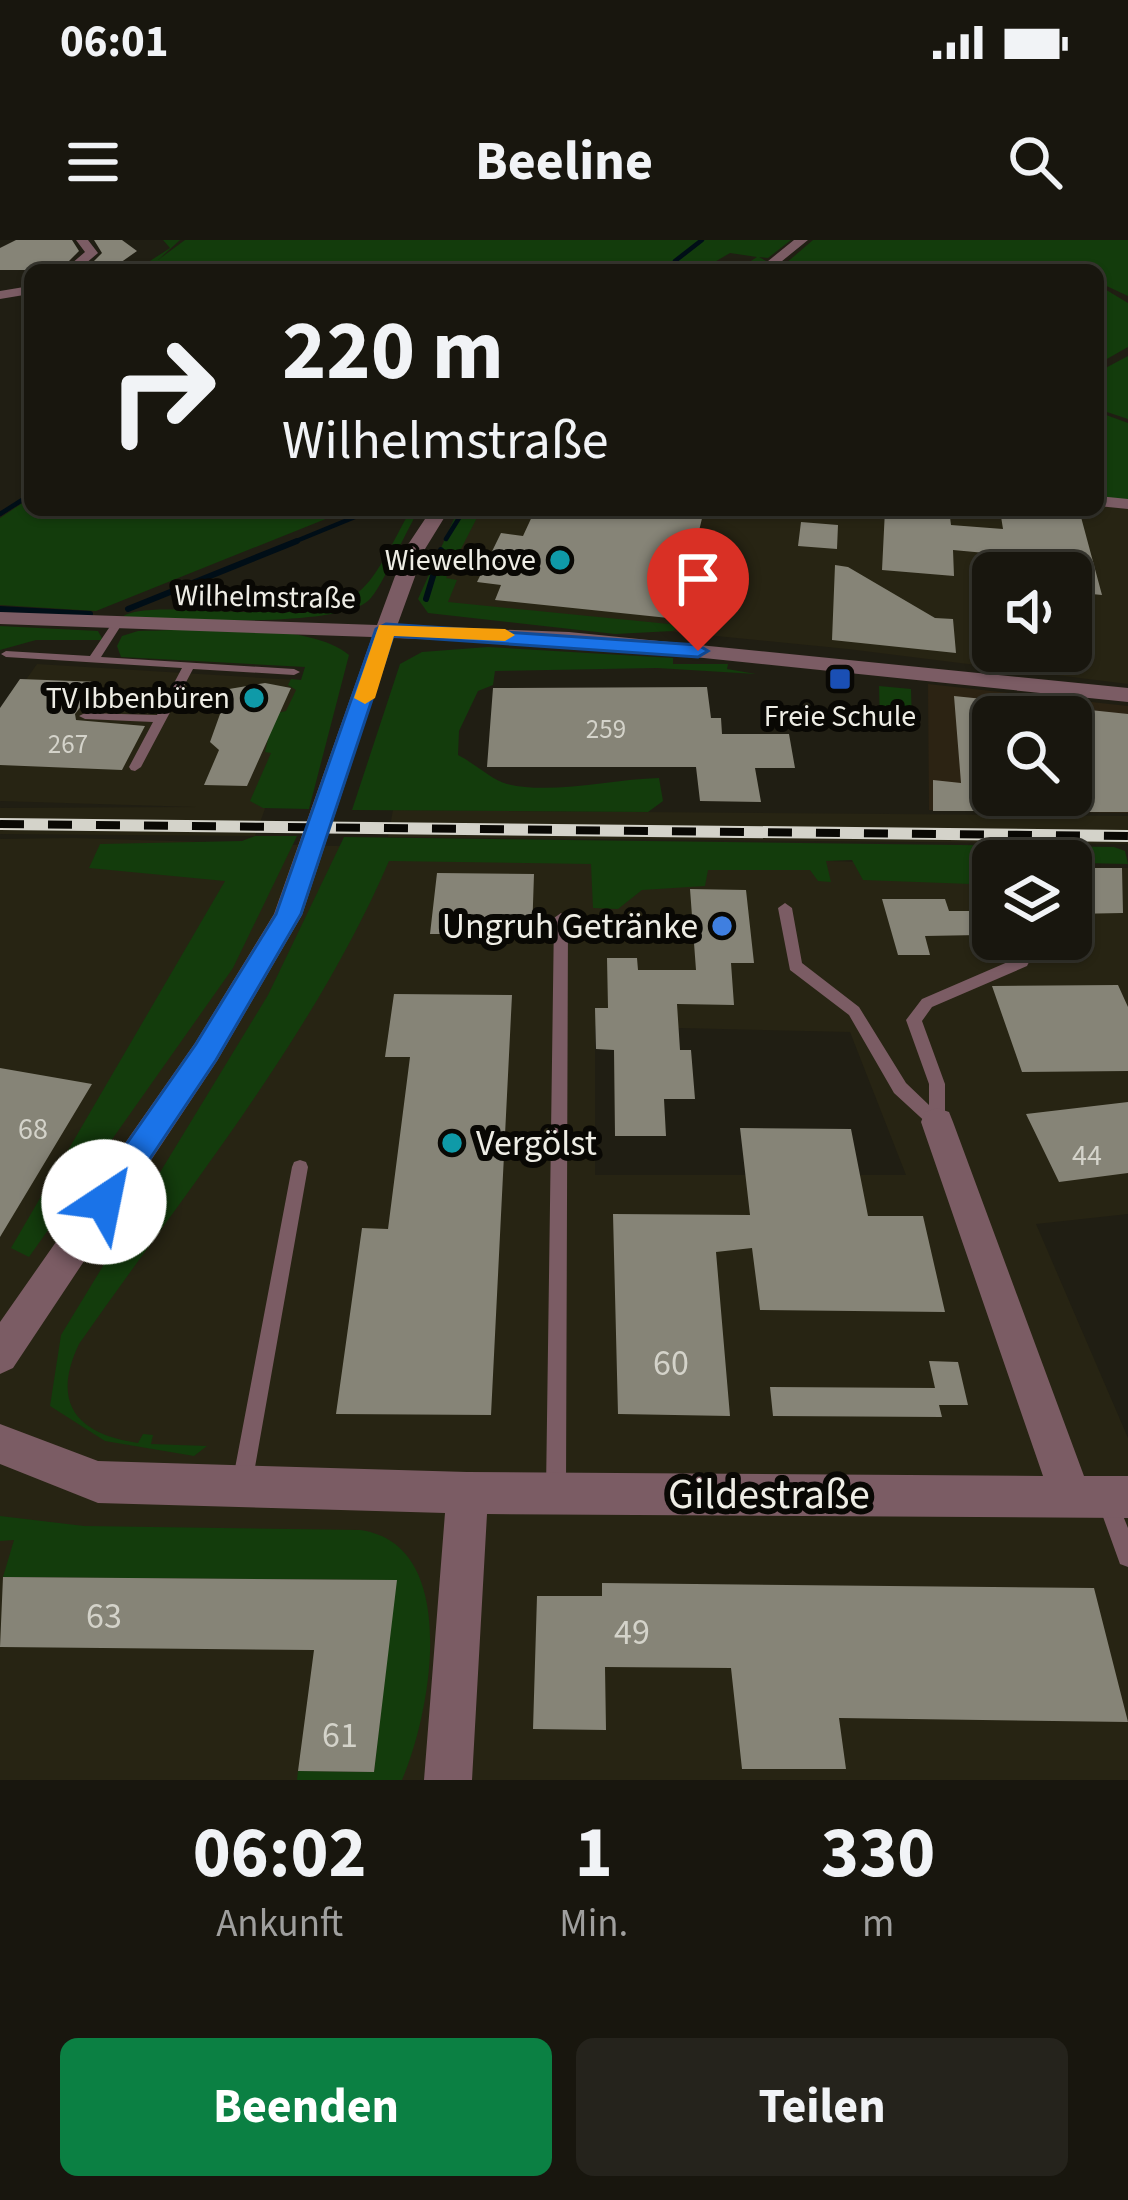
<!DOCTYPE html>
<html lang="de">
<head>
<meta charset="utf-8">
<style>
	body { margin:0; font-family:"Source Sans 3",sans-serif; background:#25231c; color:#f1f3f6; height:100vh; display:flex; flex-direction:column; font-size:45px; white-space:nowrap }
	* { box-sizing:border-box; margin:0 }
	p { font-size:39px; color:#9f9f9e }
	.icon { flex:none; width:66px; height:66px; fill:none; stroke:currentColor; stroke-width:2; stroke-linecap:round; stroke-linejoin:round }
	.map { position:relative; height:1540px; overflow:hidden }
	.panel { display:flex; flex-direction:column; background:#18160e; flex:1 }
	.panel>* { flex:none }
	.hud { position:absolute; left:24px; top:24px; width:1080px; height:252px; border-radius:18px; box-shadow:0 3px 9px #0004,0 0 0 3px #36352e; background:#18160e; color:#f1f3f6; overflow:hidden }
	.tools { position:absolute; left:972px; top:312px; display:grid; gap:24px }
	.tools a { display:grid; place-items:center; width:120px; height:120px; border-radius:18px; background:#18160e; box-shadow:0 3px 9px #0004,0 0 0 3px #36352e; font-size:60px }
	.pin { position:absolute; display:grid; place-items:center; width:102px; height:102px; color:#fff; margin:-123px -51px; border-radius:50% 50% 50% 0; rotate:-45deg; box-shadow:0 0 12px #0007 }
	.pin .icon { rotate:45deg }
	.me { position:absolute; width:132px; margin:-66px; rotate:34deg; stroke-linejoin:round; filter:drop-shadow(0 0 9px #0008) }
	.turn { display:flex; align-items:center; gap:42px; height:252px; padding:0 60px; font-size:54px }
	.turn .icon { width:156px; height:156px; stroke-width:2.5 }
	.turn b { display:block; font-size:84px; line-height:102px }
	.eta { display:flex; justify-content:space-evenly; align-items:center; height:204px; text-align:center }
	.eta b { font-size:72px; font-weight:700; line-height:84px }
	.action { display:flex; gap:24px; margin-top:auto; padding:24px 60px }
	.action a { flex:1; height:138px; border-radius:18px; background:#0b8043; color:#fff; font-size:48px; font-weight:700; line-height:138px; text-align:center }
	.action a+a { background:#25231c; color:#f1f3f6 }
	.status { display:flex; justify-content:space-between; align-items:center; height:84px; padding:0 60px; background:#18160e; direction:ltr }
	.status svg { height:33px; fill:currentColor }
	header { display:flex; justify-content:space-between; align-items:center; height:156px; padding:0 60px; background:#18160e; font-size:54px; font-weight:700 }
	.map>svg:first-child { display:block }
	.built { fill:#272413; fill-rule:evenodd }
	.education { fill:#2c2313; fill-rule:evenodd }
	.green { fill:#133c0c }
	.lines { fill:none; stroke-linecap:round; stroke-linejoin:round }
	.stream-far1 { stroke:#000e17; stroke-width:4.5 }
	.stream { stroke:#000e17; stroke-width:6 }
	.building { fill:#868477 }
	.lane { fill:#7b5c64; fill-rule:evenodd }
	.street { fill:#7b5c64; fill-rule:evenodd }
	.rail-casing { stroke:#d4d3ca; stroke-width:12 }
	.rail { stroke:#090804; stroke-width:8; stroke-dasharray:24; stroke-linecap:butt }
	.route { fill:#1a73e8; stroke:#114b97; stroke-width:3 }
	.slow { fill:#f59e0b }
	.culture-dot { fill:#0f9aa8; stroke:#090804; stroke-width:4.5 }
	.transit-dot { fill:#1a4fb4; stroke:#090804; stroke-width:4.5 }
	.shop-dot { fill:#3f7fe0; stroke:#090804; stroke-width:4.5 }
	.labels { text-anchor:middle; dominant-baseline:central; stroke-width:12; stroke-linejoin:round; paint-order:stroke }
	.far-number-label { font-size:27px; fill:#d4d3ca }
	.far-poi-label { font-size:30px; fill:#eeede5; stroke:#090804; text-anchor:end }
	.far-street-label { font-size:30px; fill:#eeede5; stroke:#090804 }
	.number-label { font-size:30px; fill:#d4d3ca }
	.poi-label { font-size:36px; fill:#eeede5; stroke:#090804; text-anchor:end }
	.near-number-label { font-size:36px; fill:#d4d3ca }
	.near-street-label { font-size:42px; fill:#eeede5; stroke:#090804 }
</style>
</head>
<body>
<div class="status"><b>06:01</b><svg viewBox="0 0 49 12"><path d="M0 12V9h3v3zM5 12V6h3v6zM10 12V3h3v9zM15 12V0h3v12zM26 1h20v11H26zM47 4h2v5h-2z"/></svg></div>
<header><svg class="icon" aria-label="menu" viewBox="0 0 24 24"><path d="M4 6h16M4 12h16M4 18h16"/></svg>Beeline<svg class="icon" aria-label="search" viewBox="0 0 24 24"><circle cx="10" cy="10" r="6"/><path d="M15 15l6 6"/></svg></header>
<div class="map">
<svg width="1128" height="1540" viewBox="0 0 1128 1540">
	<rect width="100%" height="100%" fill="#201e13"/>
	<path class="built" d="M1098 265 1128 268V444L848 409 444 369 433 344 473 270H1098ZM993 333H1071V411H993Z
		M37 424 312 441 255 596 0 594V568L196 567 0 561V477Z
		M393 570 1128 576V604L388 597Z
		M73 598 993 626V699H1071V627L1128 628V974L1036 984 1128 1198V1540H0V599ZM595 786 850 792 906 935H595Z"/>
	<path class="education" d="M928 444 1128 466V573L929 570ZM993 477H1071V555H993Z"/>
	<path class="green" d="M163 0H180L158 20 185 0H791L768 18 759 17 766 21 753 28 737 30 757 17 730 13 701 30H136L170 8Z
		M813 0H1128V56L1098 42V30H778Z
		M1098 45 1128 63V107L1098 124Z
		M1128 116V179L1098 169V132Z
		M1098 172 1128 183V261L1098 258Z
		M30 258V270H348L96 371 0 365V278Z
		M411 270H419C406 290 382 348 369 360 339 389 168 379 120 379 143 352 312 396 362 349 382 330 396 294 411 270Z
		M458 270H481L446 338 457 340 448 362 679 385 673 391 615 394 428 373 418 359Z
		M0 386 98 391 103 400H36L0 410Z
		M138 391C191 391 308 380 349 415L309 569 263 568 250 561 271 513 265 512 274 474 286 471 296 450 288 445 291 439 301 440 305 427 121 417 117 406 122 396Z
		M488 407 673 418V424H728L727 429 756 434 657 428 495 431 493 445 478 451 459 491 458 515C474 523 492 540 507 544 551 555 613 539 659 538L663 561 648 572 352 570 400 424 422 412Z
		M879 446 911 449 912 485 818 484 880 482Z
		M255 596H297L233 728 29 1017 11 1008 225 641 89 628 100 604 242 601Z
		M344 597 1114 607 1125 611 1128 624 993 621 974 624 981 642 971 644 863 640 852 620 826 621 831 642 818 641 810 630H708L705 646 642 650 618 669 593 668 591 624 389 621C314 795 187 949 79 1104 51 1163 76 1194 138 1203L143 1194 153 1195 151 1204 207 1206 194 1216 105 1201 50 1166 61 1095 268 755Z
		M0 1276 84 1286 360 1290C462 1304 431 1473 402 1540H297L298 1531 374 1532 396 1340 3 1337 14 1300 0 1301Z"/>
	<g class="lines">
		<path class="stream-far1" d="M675 21 702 0
			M780 30 790 24
			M0 274 30 255
			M446 299 464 270
			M289 304 372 270"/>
		<path class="stream" d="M426 359 441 310
			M0 369 90 374
			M128 369 297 301"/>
	</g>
	<path class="building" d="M16 0H72L79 11 60 30H0V8Z
		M94 0H122L137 11 110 30H85L102 13Z
		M535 270H704L678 379 495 360 501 345 477 342 501 293 523 296Z
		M885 270H934L935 275 950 277 951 285 1003 289 1000 270 1081 277 1102 355 1071 352V333H1010L1007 315 953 310 954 336 882 330Z
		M801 282 838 285 837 309 798 306Z
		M835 325 848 327 935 378 953 379 956 413 832 400Z
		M20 439 100 442 75 474 76 480 145 486 122 530 0 525V468Z
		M265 443 291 448 247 546 204 545 219 510 210 502 229 449Z
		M707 447 711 478H721L722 494H789L795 528H755L761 562 700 561 696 527H487L493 448Z
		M954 456 993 460V571H933V540L961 543Z
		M1071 468 1128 474V572H1071Z
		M1071 628H1122L1123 673 1071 674Z
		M437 633 534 634 532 694H430Z
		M690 649 746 650 754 723H731L734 765 677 764 680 810H691L695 859H664L666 896H615L614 810 596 809 595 768H608L607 718H637L638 730H696Z
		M882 659H945L949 671H970L979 695 925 696 930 715H898Z
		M1118 745 1128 767V831L1022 832 992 746Z
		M394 754 512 755 491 1175 336 1174 362 988 388 989 410 817H385Z
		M0 828 92 844 0 997Z
		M1128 862V933L1059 942 1026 874Z
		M740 888 851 889 868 976H923L945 1072 760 1070 752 1008 716 1012 730 1176 618 1174 613 974 750 975Z
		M929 1121 958 1122 968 1165H939L942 1177 773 1176 770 1147 935 1148Z
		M3 1337 397 1340 374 1532 298 1531 314 1410 0 1407Z
		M602 1343 1094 1348 1128 1482 839 1478 846 1529H742L731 1428 605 1427 606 1490 533 1489 537 1356H602Z"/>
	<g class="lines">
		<path class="lane" d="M117 381 122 384 101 417 294 429 300 432 294 435 193 429 141 527 135 531 131 530 129 527 153 482 85 479 79 476 85 473 157 475 182 428 6 417 1 414 6 411 90 416 113 382Z
			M785 663 792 668 802 723 859 767 906 843 929 865V844L906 780 922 759 1017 718H1027L1029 722 1027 726 932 767 922 781 945 844V882L943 887 937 889 931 887 894 853 849 775 790 730 778 668Z
			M561 673 568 678 566 1251 563 1258 556 1261 549 1258 546 1251 554 678Z
			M300 920 306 922 308 927 252 1244 249 1251 242 1254 235 1251 232 1244 292 927 294 922Z
			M1108 1253 1115 1256 1128 1288V1327L1120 1324 1098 1263 1101 1256Z"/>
		<path class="street" d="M76 0H88L98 13 78 30H64L85 12Z
			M794 0H808L771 30H757Z
			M30 46V54L0 59V51Z
			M1098 256 1128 259V269L1098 266Z
			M431 270H449L425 309 397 386 569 392 1128 448V462L569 404 393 398 302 675 217 821 13 1128 0 1134V1082L195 803 274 674 372 397 0 384V372L377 385 405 309Z
			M937 868 949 872 953 882 1084 1236H1128V1278L487 1274 472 1540H424L445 1273 98 1263 0 1224V1184L98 1221 467 1232 1043 1236 921 882 925 872Z"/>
		<g class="rail-casing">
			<path id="rail" d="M0 584 1128 596"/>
		</g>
		<use href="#rail" class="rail"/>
	</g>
	<path class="route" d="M386 384 698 405 708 411 698 417 393 396 301 674 216 820 115 971H93L89 962 93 952 196 804 276 674 376 389Z"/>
	<path class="slow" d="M379 385 505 389 515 395 505 401 394 396 375 458 365 464 354 458Z"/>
	<g class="culture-dot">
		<circle cx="560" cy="320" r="12"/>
		<circle cx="254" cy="458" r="12"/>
		<circle cx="452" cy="903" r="12"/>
	</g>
	<rect class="transit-dot" x="828" y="427" width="24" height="24" rx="6"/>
	<circle class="shop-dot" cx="722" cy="686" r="12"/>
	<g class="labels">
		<g class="far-number-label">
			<text x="606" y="489">259</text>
			<text x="68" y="504">267</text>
		</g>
		<g class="far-poi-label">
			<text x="536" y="320">Wiewelhove</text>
			<text x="230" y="458">TV Ibbenbüren</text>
			<text x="840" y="476" text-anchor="middle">Freie Schule</text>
		</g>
		<g class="far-street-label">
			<text transform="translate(265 357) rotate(1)">Wilhelmstraße</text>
		</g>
		<g class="number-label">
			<text x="33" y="889">68</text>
			<text x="1087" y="915">44</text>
		</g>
		<g class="poi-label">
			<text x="698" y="686">Ungruh Getränke</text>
			<text x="476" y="903" text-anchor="start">Vergölst</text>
		</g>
		<g class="near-number-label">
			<text x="671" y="1123">60</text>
			<text x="104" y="1376">63</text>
			<text x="632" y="1392">49</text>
			<text x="340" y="1495">61</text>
		</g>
		<g class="near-street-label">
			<text x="769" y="1255">Gildestraße</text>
		</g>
	</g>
</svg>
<div class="tools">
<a><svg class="icon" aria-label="sound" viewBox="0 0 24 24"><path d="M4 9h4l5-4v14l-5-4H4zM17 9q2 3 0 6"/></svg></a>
<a><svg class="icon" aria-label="search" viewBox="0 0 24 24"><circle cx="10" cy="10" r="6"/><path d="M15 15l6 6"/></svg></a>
<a><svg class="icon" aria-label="layers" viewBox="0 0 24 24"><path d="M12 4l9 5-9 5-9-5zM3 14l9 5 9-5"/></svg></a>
</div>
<div class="pin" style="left:698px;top:411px;background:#d93025"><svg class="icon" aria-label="arrive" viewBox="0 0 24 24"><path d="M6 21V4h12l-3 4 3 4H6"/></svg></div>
<svg class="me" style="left:104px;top:962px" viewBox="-20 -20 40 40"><circle r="19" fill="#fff"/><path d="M0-13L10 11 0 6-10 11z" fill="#1a73e8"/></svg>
<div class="hud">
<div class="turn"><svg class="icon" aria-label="right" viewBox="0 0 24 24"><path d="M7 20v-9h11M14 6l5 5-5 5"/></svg><div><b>220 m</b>Wilhelmstraße</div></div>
</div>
</div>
<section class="panel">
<div class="eta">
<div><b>06:02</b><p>Ankunft</p></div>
<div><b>1</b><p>Min.</p></div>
<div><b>330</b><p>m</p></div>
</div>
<div class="action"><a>Beenden</a><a>Teilen</a></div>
</section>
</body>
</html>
